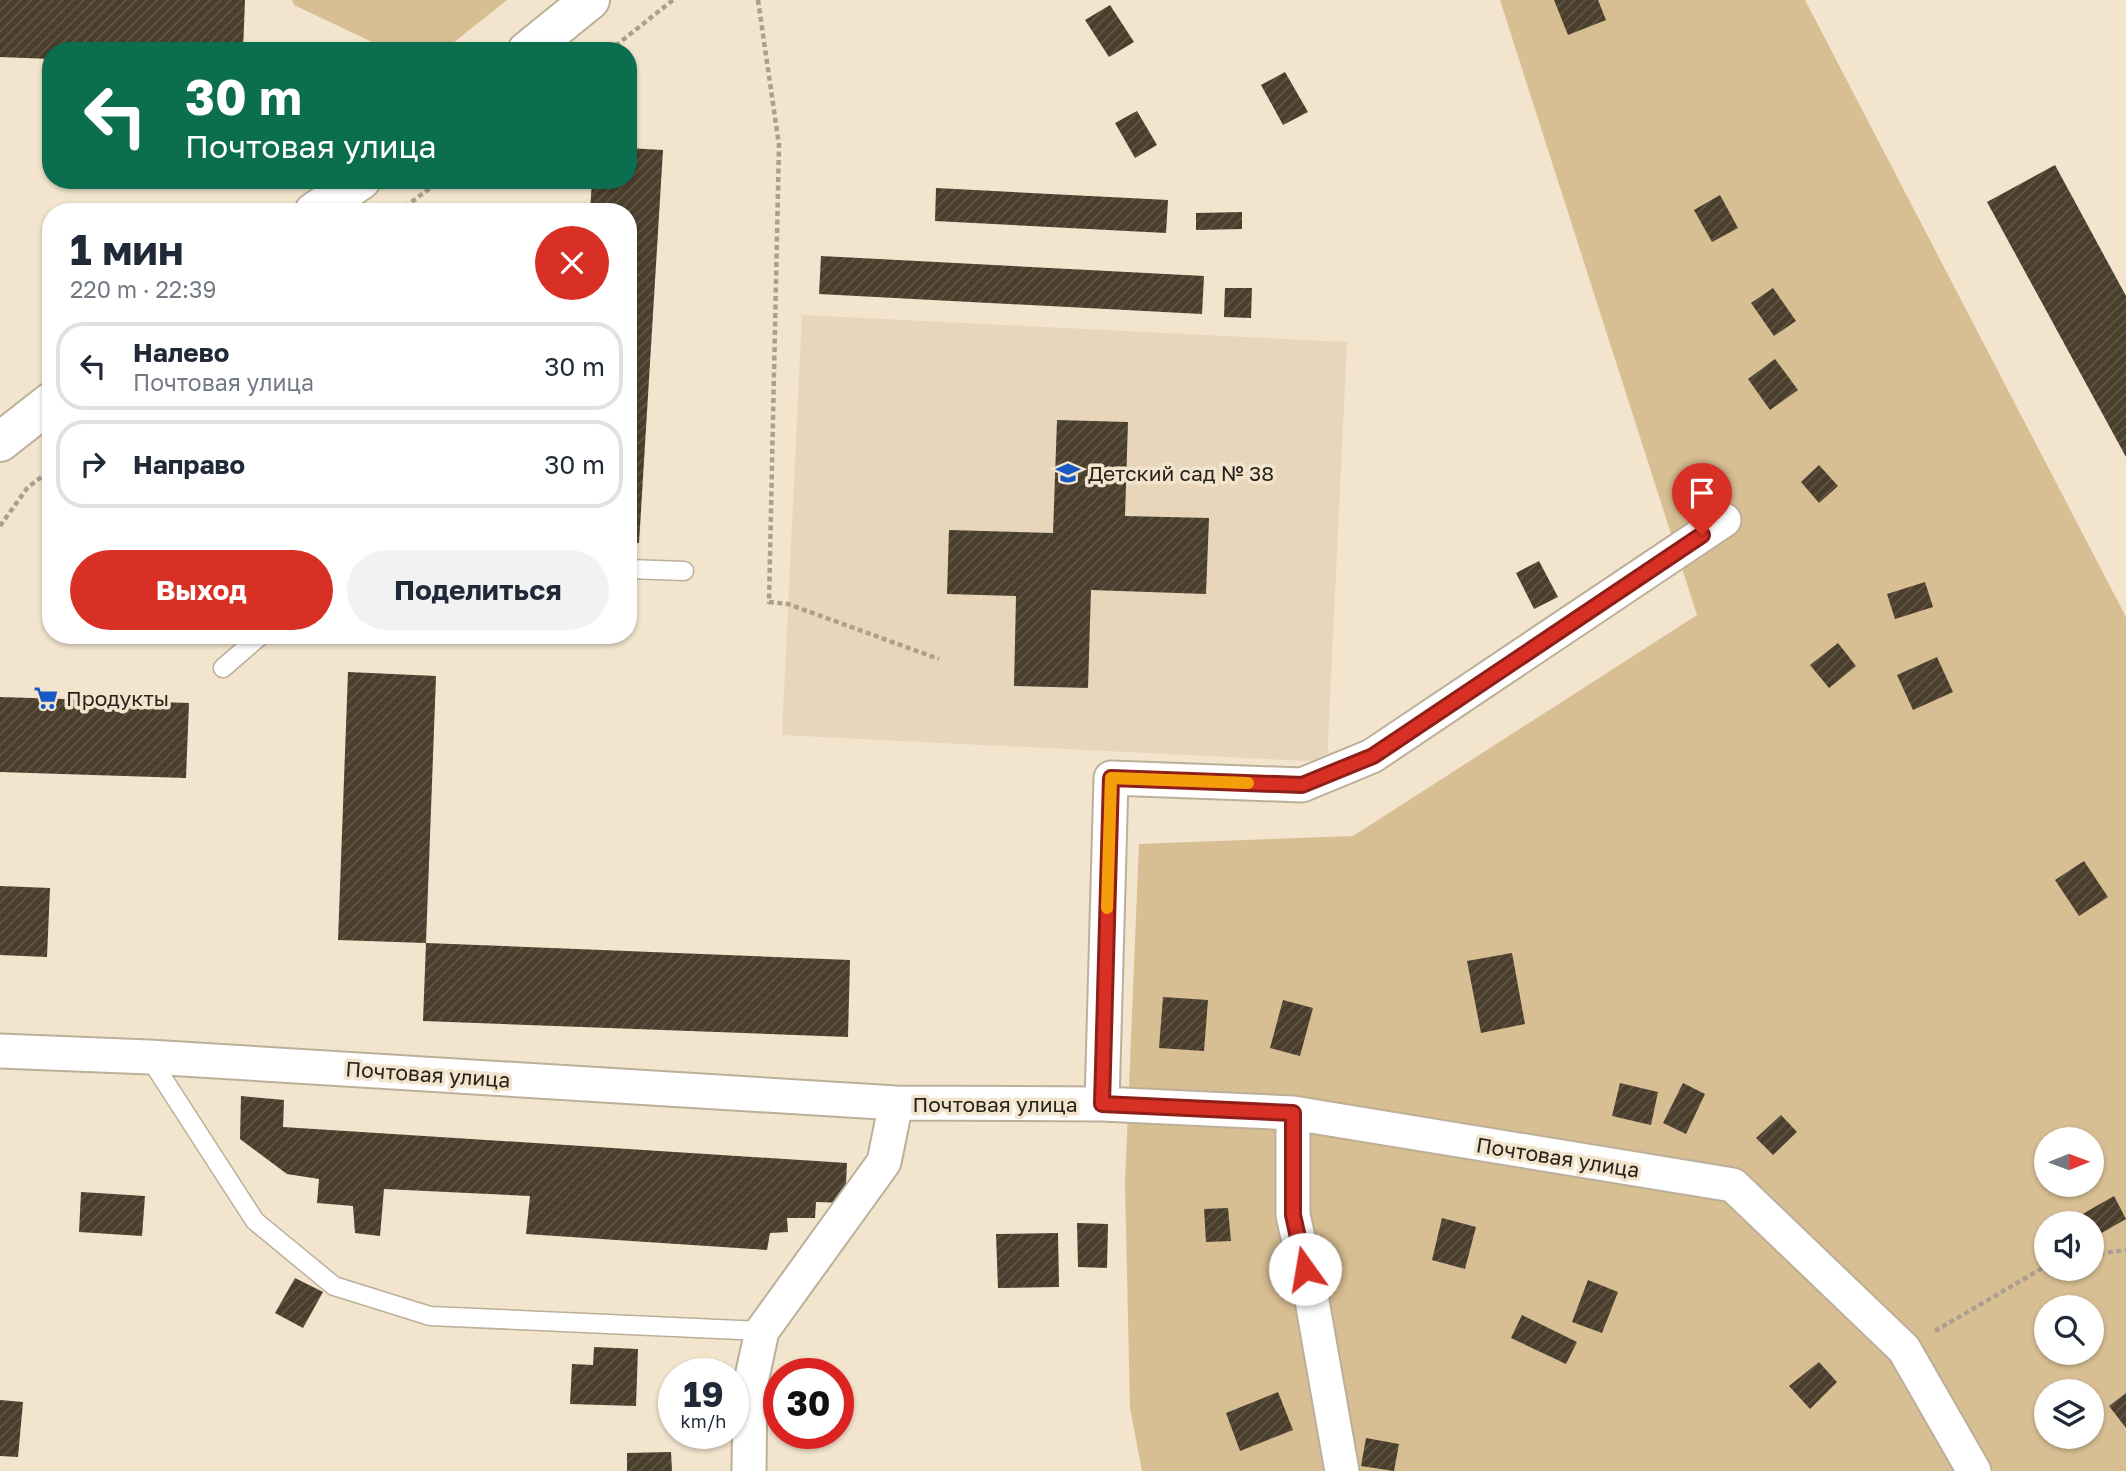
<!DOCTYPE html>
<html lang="ru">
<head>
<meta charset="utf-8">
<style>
	body { margin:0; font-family:"Golos Text",sans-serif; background:#f2f2f3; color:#1f2937; height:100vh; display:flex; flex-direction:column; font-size:26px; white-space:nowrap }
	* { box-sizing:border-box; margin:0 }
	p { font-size:23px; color:#747a83 }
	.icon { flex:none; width:38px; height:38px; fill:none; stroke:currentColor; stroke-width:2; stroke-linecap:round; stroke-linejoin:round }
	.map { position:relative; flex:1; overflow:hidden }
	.side { position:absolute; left:42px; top:203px; width:595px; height:441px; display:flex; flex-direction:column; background:#fff; border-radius:28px; box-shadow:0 2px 5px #0004 }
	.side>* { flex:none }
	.hud { position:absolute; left:42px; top:42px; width:595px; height:147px; border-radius:28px; box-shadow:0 2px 5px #0004; background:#0b6e4f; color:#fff; overflow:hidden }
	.needle { width:46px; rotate:89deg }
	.controls { position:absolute; left:2034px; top:1127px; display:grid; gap:14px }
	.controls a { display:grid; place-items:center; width:70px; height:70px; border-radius:50%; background:#fff; box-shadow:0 2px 5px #0004; font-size:35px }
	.speed { position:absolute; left:658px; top:1358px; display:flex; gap:14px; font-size:35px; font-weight:700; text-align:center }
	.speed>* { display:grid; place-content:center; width:91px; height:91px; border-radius:50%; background:#fff; box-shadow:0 2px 5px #0004; line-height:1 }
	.speed small { font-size:18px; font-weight:400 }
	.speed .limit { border:10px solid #d22; background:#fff; color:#111 }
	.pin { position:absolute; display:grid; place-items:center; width:60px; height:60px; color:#fff; margin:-72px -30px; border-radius:50% 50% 50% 0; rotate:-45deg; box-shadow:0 0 7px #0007 }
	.pin .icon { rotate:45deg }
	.me { position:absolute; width:77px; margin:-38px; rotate:347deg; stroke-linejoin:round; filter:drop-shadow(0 0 5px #0008) }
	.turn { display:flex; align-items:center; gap:24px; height:147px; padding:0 28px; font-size:32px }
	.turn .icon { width:91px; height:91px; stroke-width:2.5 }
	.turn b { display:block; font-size:49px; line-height:60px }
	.round { display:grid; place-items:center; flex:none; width:74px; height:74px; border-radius:37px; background:#f2f2f3 }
	.summary { display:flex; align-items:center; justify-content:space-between; height:119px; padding:0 28px }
	h1 { font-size:42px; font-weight:700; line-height:52px }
	.primary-button { display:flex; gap:14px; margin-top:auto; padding:14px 28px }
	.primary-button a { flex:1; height:80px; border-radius:42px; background:#d93025; color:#fff; font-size:28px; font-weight:700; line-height:80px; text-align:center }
	.primary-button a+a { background:#f2f2f3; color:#1f2937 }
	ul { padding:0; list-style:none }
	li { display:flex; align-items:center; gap:21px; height:88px; margin:0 14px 10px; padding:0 14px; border:4px solid #e0e1e3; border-radius:28px }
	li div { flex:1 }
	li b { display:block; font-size:26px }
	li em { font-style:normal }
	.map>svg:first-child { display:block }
	.built { fill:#e8d6ba }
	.green { fill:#d8be93; fill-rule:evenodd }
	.building { fill:url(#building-hatch) }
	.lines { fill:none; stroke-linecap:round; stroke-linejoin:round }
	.lane-casing { stroke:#bcaf99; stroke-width:21 }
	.street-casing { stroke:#bcaf99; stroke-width:37 }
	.secondary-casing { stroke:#bcaf99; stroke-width:42 }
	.path { stroke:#aba08e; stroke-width:4.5; stroke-dasharray:5 3.5; stroke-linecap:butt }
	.lane { stroke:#fff; stroke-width:18 }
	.street { stroke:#fff; stroke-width:33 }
	.secondary { stroke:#fff; stroke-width:38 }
	.route-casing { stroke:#8d1f18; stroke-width:18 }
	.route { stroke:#d93025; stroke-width:12 }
	.slow { stroke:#f59e0b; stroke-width:12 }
	.labels { text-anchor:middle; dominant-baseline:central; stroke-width:7; stroke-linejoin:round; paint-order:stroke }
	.poi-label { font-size:21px; fill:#28231a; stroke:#f2e4cd; text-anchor:start }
	.street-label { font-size:21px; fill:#28231a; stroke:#f2e4cd }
</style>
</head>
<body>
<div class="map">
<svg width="2126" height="1471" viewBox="0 0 2126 1471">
	<defs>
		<pattern id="building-hatch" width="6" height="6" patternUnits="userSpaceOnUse" patternTransform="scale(1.75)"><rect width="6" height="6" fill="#4a3e2c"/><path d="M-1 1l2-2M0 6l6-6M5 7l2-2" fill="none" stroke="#615748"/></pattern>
	</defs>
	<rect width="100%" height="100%" fill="#f2e4cd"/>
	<path class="built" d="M802 315 1347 342 1327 762 782 735Z"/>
	<path class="green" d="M292 0H507L443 51H391L294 5Z
		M1500 0H1805L2126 617V1471H1142L1130 1408 1125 1184 1139 844 1353 836 1697 615ZM2046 1139H2091V1185H2046ZM2046 1223H2091V1269H2046ZM2046 1307H2091V1353H2046ZM2046 1391H2091V1437H2046Z"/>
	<path class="building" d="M0 0H245L243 51H51V59L0 57Z
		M1554 0H1598L1606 20 1568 35Z
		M1110 5 1134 42 1109 57 1085 20Z
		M1285 72 1308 112 1283 125 1261 85Z
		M1137 111 1157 145 1135 158 1115 123Z
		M628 148 663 150 639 543 628 542V212H590L592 180H628Z
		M2055 165 2126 296V457L1987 202Z
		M936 188 1168 200 1166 233 935 221Z
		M1720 195 1738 228 1712 242 1694 210Z
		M1242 212V229L1196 230V213Z
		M821 256 1204 276 1202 314 819 294Z
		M1225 288H1252L1251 318 1224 317Z
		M1773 288 1796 321 1774 336 1751 303Z
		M1775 359 1798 390 1770 410 1748 379Z
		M1057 420 1128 422 1125 516 1209 518 1206 594 1091 590 1088 688 1014 686 1016 596 947 594 949 530 1053 533Z
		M1819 465 1838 486 1819 503 1801 482Z
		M1539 561 1558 597 1534 609 1516 573Z
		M1925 582 1933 607 1895 619 1887 594Z
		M1838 643 1856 666 1829 688 1810 665Z
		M1937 657 1953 692 1913 710 1897 675Z
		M348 672 436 676 426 943 338 940Z
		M0 697 189 703 186 778 0 772Z
		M2084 861 2108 897 2079 916 2055 880Z
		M0 886 50 888 47 957 0 955Z
		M426 943 850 960 848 1037 423 1021Z
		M1512 953 1525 1024 1481 1033 1467 961Z
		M1163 997 1208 1000 1204 1051 1159 1048Z
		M1283 1000 1313 1008 1300 1056 1270 1048Z
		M1620 1083 1658 1092 1651 1125 1612 1116Z
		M1683 1083 1705 1094 1686 1134 1663 1123Z
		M241 1096 284 1100 283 1127 847 1163 845 1203 816 1202 815 1218H787L788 1232 770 1233 767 1250 526 1234 530 1196 384 1189 380 1236 355 1233 353 1206 317 1203 319 1179 287 1174 240 1139Z
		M1781 1115 1797 1132 1773 1155 1756 1138Z
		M81 1192 145 1196 142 1236 79 1232Z
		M2114 1196 2126 1219 2091 1239V1223H2074L2072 1220Z
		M1228 1208 1231 1241 1206 1242 1204 1209Z
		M1442 1218 1476 1227 1465 1269 1432 1260Z
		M1077 1223 1108 1224 1107 1268 1078 1267Z
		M1058 1233 1059 1287 998 1288 996 1234Z
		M295 1278 323 1292 303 1328 275 1313Z
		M1588 1280 1618 1292 1602 1333 1572 1322Z
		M1522 1315 1577 1342 1566 1364 1511 1338Z
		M594 1347 638 1349 636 1406 570 1404 572 1364 593 1365Z
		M1819 1362 1837 1382 1810 1409 1789 1386Z
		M777 1374H779V1417L774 1416Z
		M1278 1392 1293 1430 1240 1451 1226 1413Z
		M2126 1393V1428L2109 1406Z
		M0 1400 23 1402 18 1457 0 1456Z
		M1366 1438 1399 1444 1394 1471 1361 1466Z
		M671 1452 672 1471H627V1453Z"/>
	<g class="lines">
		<g class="lane-casing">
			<path id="lane" d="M628 569 684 571
				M223 668 261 635
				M149 1057 255 1221 334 1286 430 1316 762 1331"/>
		</g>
		<g class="street-casing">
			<path id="street" d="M0 1051 149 1057 896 1103 1102 1104 1293 1113 1733 1185 1904 1349 1974 1471
				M1102 1104 1111 778 1302 785 1372 756 1724 520
				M1293 1113V1215L1311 1295 1342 1471
				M749 1471 750 1386 762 1331 884 1162 896 1103"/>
		</g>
		<g class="secondary-casing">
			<path id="secondary" d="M527 51 590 0
				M314 212 361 180
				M0 442 51 402"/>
		</g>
		<path class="path" d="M758 0 779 145 769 602 788 604 939 659
			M609 51 673 0
			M398 212 441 180
			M0 526 28 487 51 470
			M2091 1255 2126 1250
			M1935 1331 2046 1266"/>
		<use href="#lane" class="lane"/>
		<use href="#street" class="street"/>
		<use href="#secondary" class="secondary"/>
	</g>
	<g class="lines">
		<g class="route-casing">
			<path id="route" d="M1305 1269 1293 1215V1113L1102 1104 1111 778 1302 785 1373 756 1702 535"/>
		</g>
		<use href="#route" class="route"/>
		<path class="slow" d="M1107 908 1111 778 1248 783"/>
	</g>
	<defs>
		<g id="school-bare" transform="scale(1.89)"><path d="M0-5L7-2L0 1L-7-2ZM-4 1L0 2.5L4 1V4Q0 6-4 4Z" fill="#1758c3" stroke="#f2e4cd" stroke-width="2.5" paint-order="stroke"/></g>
		<g id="supermarket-bare" transform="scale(1.89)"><path d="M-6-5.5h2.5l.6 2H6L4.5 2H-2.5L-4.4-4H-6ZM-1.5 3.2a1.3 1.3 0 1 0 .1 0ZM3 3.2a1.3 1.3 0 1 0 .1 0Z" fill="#1758c3" stroke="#f2e4cd" stroke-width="2.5" paint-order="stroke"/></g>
	</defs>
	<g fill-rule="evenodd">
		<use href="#school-bare" x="1068" y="473"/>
		<use href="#supermarket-bare" x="46" y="698"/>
	</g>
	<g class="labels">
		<g class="poi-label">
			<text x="1088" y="473">Детский сад № 38</text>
			<text x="66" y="698">Продукты</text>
		</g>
		<g class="street-label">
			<text transform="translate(428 1074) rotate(4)">Почтовая улица</text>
			<text x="995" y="1104">Почтовая улица</text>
			<text transform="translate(1558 1157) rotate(9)">Почтовая улица</text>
		</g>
	</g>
</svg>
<div class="controls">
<a><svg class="needle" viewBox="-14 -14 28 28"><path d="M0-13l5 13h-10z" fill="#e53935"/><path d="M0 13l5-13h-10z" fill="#747a83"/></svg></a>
<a><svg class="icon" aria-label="sound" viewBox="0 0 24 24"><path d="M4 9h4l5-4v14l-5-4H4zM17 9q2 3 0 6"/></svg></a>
<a><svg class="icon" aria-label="search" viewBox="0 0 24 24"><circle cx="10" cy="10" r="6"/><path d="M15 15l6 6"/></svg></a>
<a><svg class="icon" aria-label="layers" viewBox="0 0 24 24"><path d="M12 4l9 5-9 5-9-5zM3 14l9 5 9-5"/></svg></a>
</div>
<div class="speed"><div>19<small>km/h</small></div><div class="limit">30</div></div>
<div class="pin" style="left:1702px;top:535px;background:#d93025"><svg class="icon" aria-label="arrive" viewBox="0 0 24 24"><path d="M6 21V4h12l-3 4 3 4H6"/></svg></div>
<svg class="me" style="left:1305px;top:1269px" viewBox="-20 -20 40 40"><circle r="19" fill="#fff"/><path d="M0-13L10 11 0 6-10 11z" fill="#d93025"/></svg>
<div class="hud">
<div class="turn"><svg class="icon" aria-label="left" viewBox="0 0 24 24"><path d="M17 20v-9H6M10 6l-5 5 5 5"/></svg><div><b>30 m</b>Почтовая улица</div></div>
</div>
<section class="side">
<div class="summary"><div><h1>1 мин</h1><p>220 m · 22:39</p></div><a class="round" style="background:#d93025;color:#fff"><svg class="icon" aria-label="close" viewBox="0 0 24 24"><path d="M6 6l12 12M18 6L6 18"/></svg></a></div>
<ul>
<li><svg class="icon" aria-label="left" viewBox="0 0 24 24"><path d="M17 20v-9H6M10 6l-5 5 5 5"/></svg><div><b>Налево</b><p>Почтовая улица</p></div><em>30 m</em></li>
<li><svg class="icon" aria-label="right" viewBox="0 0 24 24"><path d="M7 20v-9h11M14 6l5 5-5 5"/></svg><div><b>Направо</b></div><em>30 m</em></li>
</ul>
<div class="primary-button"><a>Выход</a><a>Поделиться</a></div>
</section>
</div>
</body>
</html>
